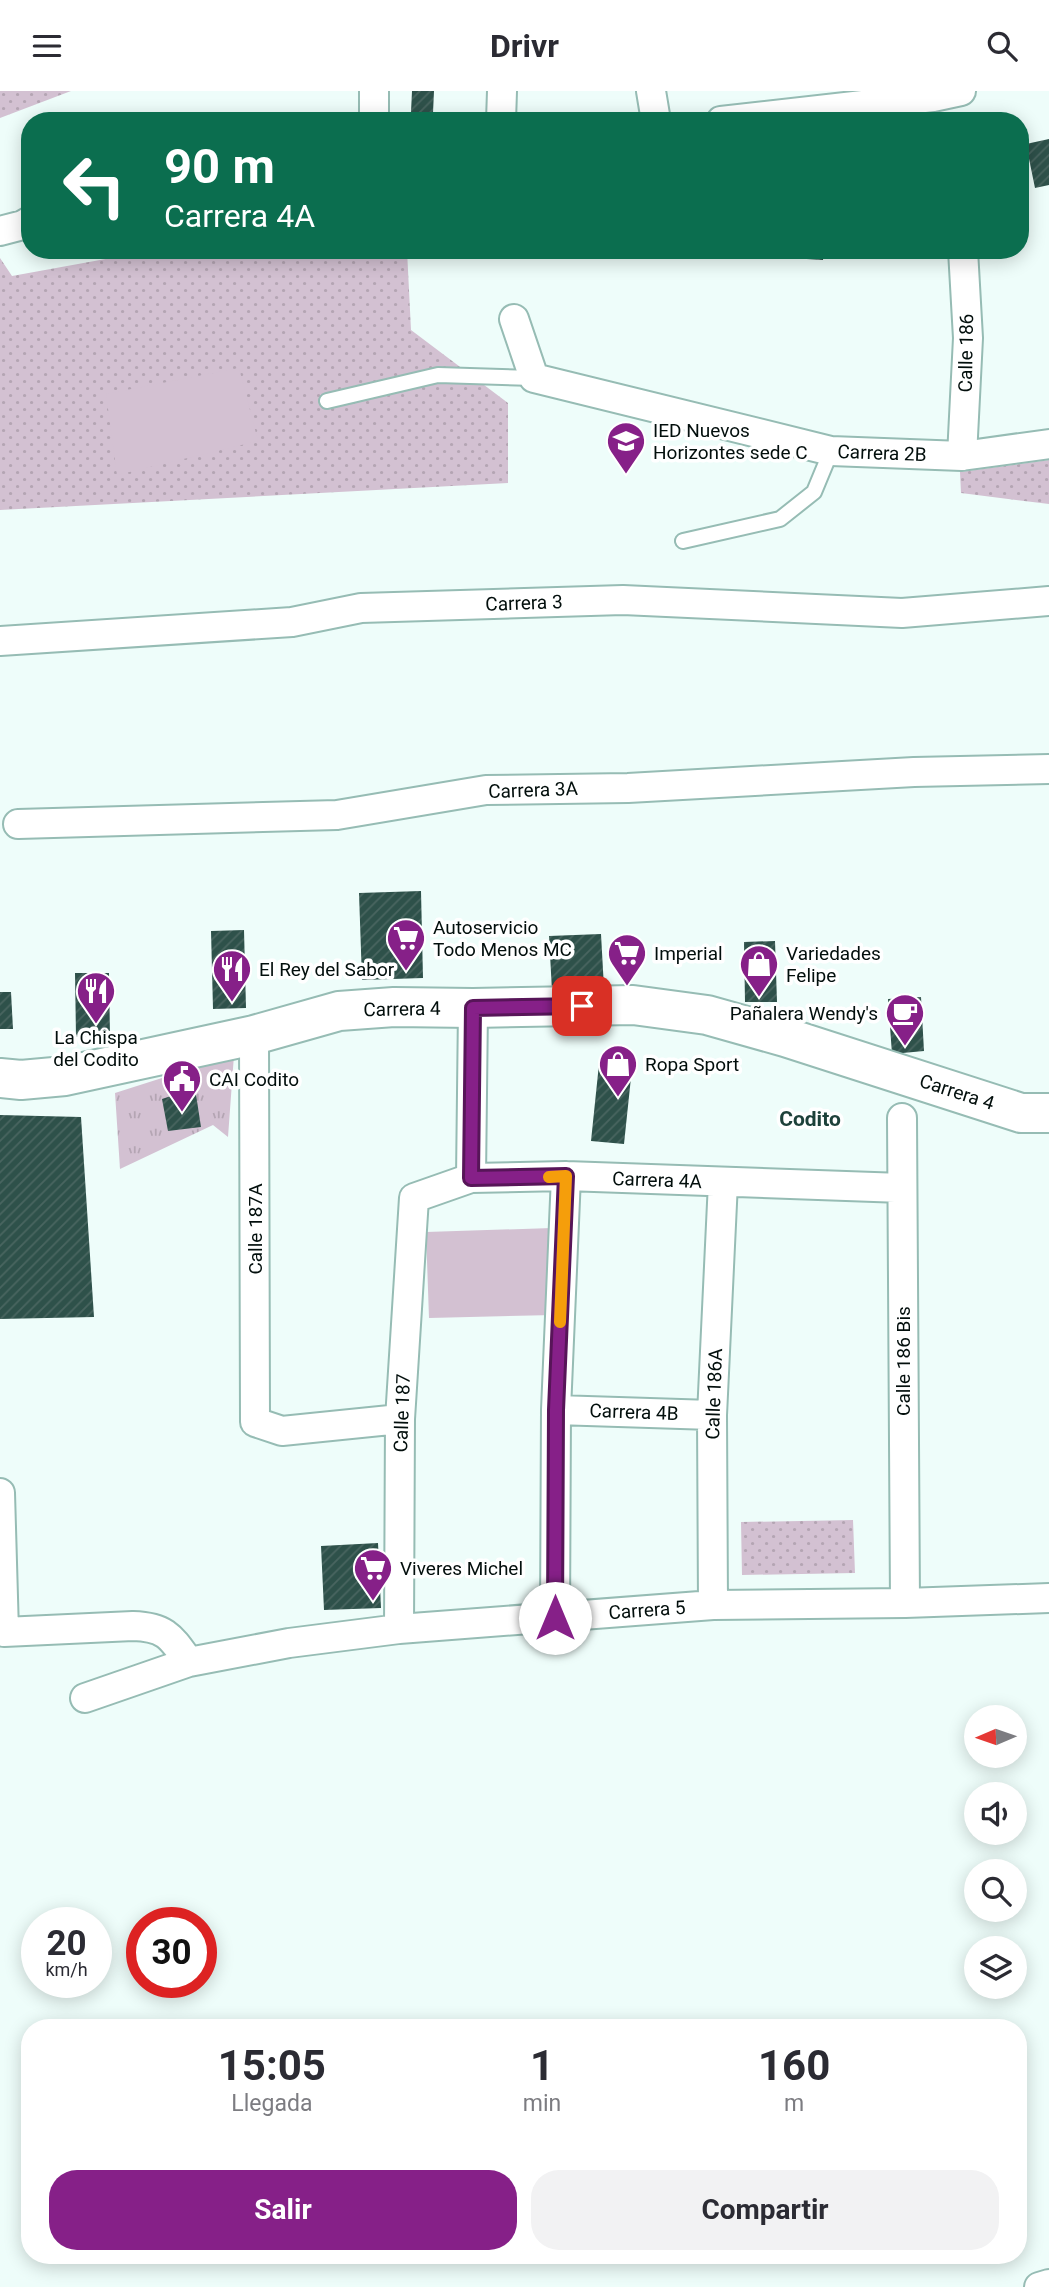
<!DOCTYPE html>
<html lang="es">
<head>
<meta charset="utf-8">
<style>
	body { margin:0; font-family:Roboto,sans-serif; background:#f2f2f3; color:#2b2b33; height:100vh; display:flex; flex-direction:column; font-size:26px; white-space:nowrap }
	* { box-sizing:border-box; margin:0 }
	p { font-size:23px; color:#7c7c81 }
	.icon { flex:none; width:38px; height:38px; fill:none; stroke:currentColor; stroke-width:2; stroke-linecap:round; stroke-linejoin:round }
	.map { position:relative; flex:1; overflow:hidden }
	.sheet { position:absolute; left:21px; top:1928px; width:1006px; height:245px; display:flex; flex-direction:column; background:#fff; border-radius:28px; box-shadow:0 4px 18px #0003 }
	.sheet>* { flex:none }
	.top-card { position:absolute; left:21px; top:21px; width:1008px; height:147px; border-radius:28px; box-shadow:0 4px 18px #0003; background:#0b6e4f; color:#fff; overflow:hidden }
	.needle { width:46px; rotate:268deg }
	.tools { position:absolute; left:964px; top:1614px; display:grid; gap:14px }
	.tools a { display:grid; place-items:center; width:63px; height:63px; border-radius:50%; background:#fff; box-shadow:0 4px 18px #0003; font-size:35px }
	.speed { position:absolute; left:21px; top:1816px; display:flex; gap:14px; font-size:35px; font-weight:700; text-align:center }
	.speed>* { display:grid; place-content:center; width:91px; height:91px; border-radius:50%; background:#fff; box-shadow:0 4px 18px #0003; line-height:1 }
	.speed small { font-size:18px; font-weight:400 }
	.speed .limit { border:10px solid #d22; background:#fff; color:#111 }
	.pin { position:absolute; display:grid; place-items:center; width:60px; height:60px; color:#fff; margin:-30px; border-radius:14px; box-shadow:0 4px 10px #0006 }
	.me { position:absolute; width:77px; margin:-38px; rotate:0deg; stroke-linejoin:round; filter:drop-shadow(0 0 5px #0008) }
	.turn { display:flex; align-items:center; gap:24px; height:147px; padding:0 28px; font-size:32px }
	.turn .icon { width:91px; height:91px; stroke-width:2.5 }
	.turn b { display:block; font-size:49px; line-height:60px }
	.eta { display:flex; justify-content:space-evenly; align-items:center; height:119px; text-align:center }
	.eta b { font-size:42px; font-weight:700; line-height:49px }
	.button { display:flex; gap:14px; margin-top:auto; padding:14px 28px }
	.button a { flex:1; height:80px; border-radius:28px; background:#862088; color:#fff; font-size:28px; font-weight:700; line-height:80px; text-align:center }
	.button a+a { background:#f2f2f3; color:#2b2b33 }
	header { display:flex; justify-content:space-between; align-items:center; height:91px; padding:0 28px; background:#fff; font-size:32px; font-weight:700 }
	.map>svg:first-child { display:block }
	.grass { fill:url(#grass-tufts) }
	.park { fill:url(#park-dots) }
	.pitch { fill:#d3c1d2 }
	.building { fill:url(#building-hatch) }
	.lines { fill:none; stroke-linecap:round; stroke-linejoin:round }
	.lane-casing { stroke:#96bcb4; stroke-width:18 }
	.street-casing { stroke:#96bcb4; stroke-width:32 }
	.secondary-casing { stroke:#96bcb4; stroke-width:42 }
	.lane { stroke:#fff; stroke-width:14 }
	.street { stroke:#fff; stroke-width:28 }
	.secondary { stroke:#fff; stroke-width:38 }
	.route-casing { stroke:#571558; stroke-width:18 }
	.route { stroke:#862088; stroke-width:12 }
	.slow { stroke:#f59e0b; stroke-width:12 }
	.labels { text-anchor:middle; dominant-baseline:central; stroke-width:7; stroke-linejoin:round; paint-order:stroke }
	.street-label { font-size:19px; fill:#020e0c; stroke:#fff }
	.poi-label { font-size:19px; fill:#020e0c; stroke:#fff; text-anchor:start }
	.neighbourhood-label { font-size:21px; font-weight:bold; fill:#1d413a; stroke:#fff }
</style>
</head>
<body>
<header><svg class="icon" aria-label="menu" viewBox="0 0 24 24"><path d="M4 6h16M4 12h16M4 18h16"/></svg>Drivr<svg class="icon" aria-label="search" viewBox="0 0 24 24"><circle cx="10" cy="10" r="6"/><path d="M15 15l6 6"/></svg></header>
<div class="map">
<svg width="1049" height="2196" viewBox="0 0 1049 2196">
	<defs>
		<pattern id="grass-tufts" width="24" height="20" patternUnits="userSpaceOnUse" patternTransform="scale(1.75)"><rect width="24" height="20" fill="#d3c1d2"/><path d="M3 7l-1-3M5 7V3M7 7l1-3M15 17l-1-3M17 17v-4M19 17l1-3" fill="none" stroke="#b4a5b3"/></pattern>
		<pattern id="park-dots" width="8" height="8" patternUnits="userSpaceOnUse" patternTransform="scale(1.75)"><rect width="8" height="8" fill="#d3c1d2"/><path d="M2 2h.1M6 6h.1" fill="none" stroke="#b4a5b3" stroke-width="1.8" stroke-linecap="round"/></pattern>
		<pattern id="building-hatch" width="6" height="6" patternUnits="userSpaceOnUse" patternTransform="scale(1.75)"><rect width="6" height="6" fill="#2e514a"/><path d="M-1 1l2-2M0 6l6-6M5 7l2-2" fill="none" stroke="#496560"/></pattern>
	</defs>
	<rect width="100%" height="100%" fill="#eefdfa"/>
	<path class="grass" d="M234 964 228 1046 213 1034 120 1078 115 1002Z"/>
	<path class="park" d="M0 0H71L0 27Z
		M155 159H407L411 239 508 312V392L0 419V167L12 185Z
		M1049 369V413L961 402 960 381Z
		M853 1429 855 1482 742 1484 741 1431Z"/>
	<path class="pitch" d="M239 277 258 350 117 384 106 303Z
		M552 1137 554 1224 429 1227 426 1141Z"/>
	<path class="building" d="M412 0H434L433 22 411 21Z
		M1049 48V94L1035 97 1026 53Z
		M791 159H824L823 169 790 167Z
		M421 800 423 887 362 889 359 802Z
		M244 839 246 917 213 918 211 840Z
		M601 843 604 897 552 900 549 845Z
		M775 850 777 911H745L744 851Z
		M75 882H109L110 946H76Z
		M0 901H11L13 938H0Z
		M921 906 924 960 892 963 888 908Z
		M599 973 632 977 624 1053 591 1050Z
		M195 997 201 1036 168 1040 162 1008Z
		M0 1024 81 1026 94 1226 0 1228Z
		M378 1452 381 1517 324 1519 321 1455Z"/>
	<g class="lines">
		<g class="lane-casing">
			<path id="lane" d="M327 310 438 284 534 287
				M683 450 780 428 814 401 831 360"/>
		</g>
		<g class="street-casing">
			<path id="street" d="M651 0 656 30
				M374 30V0
				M501 30 502 0
				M721 30 933 6 961 0
				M0 140 23 134 30 130
				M514 228 534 287 831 360 962 365 1049 353
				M962 365 968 247 963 159
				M0 550 292 531 361 517 623 509 902 522 1049 510
				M18 733 337 724 486 699 628 697 914 681 1049 678
				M254 944 255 1331 282 1340 400 1328
				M902 1027 905 1512
				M471 1087 473 917
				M556 1319 712 1324
				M0 1402 4 1541 133 1535C166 1536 171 1546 189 1571
				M713 1514 712 1324 723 1091
				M555 1527 556 1319 566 1085
				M399 1538 400 1328 414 1107 471 1087 566 1085 902 1097
				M85 1607 189 1571 289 1552 399 1538 713 1514 905 1512 1049 1507
				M1039 2196 1049 2193"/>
		</g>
		<g class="secondary-casing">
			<path id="secondary" d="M0 987 21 989 65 985 254 944 339 920 394 916 473 917 633 914 707 924 785 946 1021 1022H1049"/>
		</g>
		<use href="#lane" class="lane"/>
		<use href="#street" class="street"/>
		<use href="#secondary" class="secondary"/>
	</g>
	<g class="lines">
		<g class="route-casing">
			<path id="route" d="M555 1527 556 1319 566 1085 471 1087 473 917 582 915"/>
		</g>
		<use href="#route" class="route"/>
		<path class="slow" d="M549 1086 566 1085 560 1231"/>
	</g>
	<defs>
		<g id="school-pin" transform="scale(2.0125)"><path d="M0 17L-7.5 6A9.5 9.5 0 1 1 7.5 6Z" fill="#862088" stroke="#fff"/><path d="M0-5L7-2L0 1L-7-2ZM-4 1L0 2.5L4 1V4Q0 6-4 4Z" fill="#fff"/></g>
		<g id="supermarket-pin" transform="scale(2.0125)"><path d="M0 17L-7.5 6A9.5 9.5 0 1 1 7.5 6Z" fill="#862088" stroke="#fff"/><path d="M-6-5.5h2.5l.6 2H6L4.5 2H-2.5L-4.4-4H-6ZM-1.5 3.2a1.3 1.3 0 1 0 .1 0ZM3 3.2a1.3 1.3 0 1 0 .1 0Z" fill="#fff"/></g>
		<g id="shop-pin" transform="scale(2.0125)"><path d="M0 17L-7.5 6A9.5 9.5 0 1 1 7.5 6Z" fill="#862088" stroke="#fff"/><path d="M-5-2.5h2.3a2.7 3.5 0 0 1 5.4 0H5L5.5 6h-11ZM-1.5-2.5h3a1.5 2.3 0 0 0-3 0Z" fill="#fff"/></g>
		<g id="restaurant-pin" transform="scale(2.0125)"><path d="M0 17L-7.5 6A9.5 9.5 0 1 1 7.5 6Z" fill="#862088" stroke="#fff"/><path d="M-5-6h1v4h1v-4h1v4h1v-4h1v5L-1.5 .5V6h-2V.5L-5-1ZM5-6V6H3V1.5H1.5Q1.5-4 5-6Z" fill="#fff"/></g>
		<g id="cafe-pin" transform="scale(2.0125)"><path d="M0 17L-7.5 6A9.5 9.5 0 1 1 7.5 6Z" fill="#862088" stroke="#fff"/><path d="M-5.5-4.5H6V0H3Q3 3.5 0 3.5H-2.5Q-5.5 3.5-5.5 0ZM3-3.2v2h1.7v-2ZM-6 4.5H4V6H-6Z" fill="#fff"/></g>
		<g id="civic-pin" transform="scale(2.0125)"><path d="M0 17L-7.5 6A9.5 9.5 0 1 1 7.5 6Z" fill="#862088" stroke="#fff"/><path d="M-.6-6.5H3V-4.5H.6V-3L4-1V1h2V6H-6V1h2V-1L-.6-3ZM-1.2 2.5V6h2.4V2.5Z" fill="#fff"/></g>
	</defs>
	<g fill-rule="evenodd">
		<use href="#school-pin" x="626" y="350"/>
		<use href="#supermarket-pin" x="406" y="847"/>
		<use href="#supermarket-pin" x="627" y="862"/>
		<use href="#shop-pin" x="759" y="873"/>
		<use href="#restaurant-pin" x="232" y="878"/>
		<use href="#restaurant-pin" x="96" y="900"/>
		<use href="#cafe-pin" x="905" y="922"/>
		<use href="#shop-pin" x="618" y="973"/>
		<use href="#civic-pin" x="182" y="988"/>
		<use href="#supermarket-pin" x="373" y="1477"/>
	</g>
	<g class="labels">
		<g class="street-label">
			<text transform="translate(966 262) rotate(-89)">Calle 186</text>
			<text transform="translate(882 362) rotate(2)">Carrera 2B</text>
			<text transform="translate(524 512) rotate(-2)">Carrera 3</text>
			<text transform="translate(533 699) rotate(-2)">Carrera 3A</text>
			<text transform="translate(402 918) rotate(-1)">Carrera 4</text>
			<text transform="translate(957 1001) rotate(18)">Carrera 4</text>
			<text transform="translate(657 1089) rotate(2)">Carrera 4A</text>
			<text transform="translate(255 1138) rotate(-90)">Calle 187A</text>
			<text transform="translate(903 1270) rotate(-90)">Calle 186 Bis</text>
			<text transform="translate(714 1303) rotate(-88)">Calle 186A</text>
			<text transform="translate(634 1321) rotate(2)">Carrera 4B</text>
			<text transform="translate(402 1322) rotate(-88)">Calle 187</text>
			<text transform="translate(647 1519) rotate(-4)">Carrera 5</text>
		</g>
		<g class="poi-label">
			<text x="653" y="339">IED Nuevos<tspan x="653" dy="22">Horizontes sede C</tspan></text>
			<text x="433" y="836">Autoservicio<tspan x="433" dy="22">Todo Menos MC</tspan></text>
			<text x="654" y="862">Imperial</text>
			<text x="786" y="862">Variedades<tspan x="786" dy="22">Felipe</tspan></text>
			<text x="259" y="878">El Rey del Sabor</text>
			<text x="878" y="922" text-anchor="end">Pañalera Wendy's</text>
			<text x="96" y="946" text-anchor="middle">La Chispa<tspan x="96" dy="22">del Codito</tspan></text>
			<text x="645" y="973">Ropa Sport</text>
			<text x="209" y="988">CAI Codito</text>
			<text x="400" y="1477">Viveres Michel</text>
		</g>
		<g class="neighbourhood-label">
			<text x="810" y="1028">Codito</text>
		</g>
	</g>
</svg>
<div class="tools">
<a><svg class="needle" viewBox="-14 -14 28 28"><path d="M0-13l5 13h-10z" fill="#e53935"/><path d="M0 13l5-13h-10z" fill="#7c7c81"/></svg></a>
<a><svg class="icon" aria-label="sound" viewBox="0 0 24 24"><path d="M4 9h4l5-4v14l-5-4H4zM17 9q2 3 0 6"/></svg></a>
<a><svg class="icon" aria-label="search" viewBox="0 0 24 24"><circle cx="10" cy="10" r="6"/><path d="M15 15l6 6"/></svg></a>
<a><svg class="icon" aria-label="layers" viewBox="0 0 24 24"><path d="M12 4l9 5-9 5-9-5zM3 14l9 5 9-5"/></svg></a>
</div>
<div class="speed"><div>20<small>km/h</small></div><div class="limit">30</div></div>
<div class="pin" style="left:582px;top:915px;background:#d93025"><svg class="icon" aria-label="arrive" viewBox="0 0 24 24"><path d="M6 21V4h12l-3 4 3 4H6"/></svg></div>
<svg class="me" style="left:555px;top:1527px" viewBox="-20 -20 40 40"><circle r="19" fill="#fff"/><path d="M0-13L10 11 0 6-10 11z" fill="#862088"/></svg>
<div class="top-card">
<div class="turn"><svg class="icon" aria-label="left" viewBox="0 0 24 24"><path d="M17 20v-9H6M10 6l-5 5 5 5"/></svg><div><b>90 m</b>Carrera 4A</div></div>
</div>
<section class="sheet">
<div class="eta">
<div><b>15:05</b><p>Llegada</p></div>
<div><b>1</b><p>min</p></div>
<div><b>160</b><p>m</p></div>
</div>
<div class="button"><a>Salir</a><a>Compartir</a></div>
</section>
</div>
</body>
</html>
